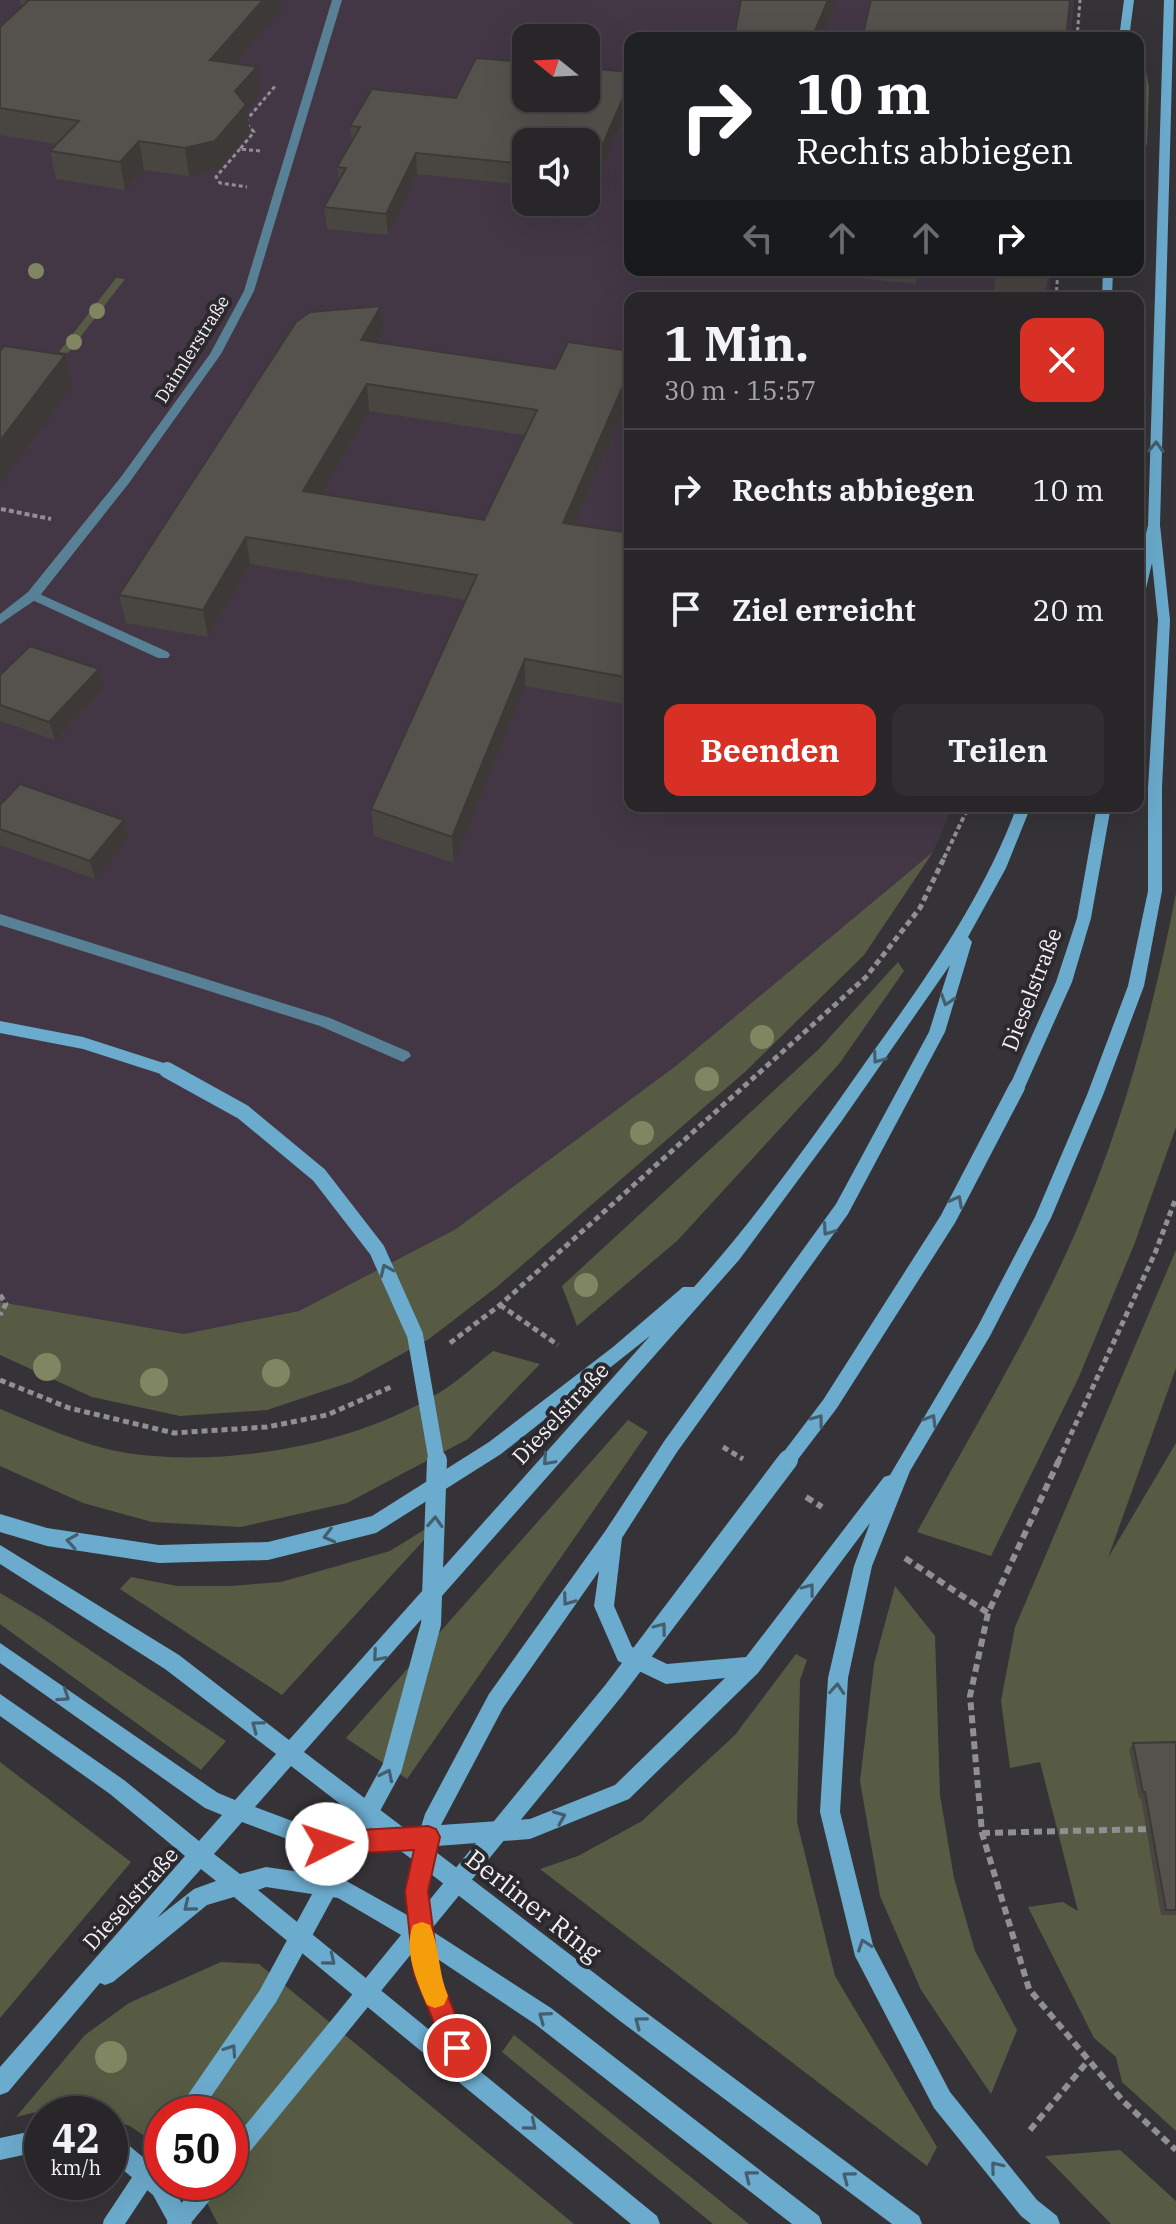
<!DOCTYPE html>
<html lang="de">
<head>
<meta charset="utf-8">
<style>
	body { margin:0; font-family:"IBM Plex Serif",serif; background:#302e31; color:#f1f3f6; height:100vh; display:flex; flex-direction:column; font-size:30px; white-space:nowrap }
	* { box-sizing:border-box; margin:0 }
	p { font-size:26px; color:#a5a5a8 }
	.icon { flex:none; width:44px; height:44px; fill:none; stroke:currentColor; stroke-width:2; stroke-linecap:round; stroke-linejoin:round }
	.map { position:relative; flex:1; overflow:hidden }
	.details { position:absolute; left:624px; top:292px; width:520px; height:520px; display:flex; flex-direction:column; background:#282629; border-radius:16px; box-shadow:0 8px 32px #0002,0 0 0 2px #444346 }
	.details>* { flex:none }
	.hud { position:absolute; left:624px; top:32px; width:520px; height:244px; border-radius:16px; box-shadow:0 8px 32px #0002,0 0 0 2px #444346; background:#202124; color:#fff; overflow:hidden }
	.needle { width:52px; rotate:288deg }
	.tools { position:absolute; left:512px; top:24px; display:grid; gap:16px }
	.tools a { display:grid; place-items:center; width:88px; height:88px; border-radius:16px; background:#282629; box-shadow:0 8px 32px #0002,0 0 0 2px #444346; font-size:40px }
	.speed { position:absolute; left:24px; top:2096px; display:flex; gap:16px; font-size:40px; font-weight:700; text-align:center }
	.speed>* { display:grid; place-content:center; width:104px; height:104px; border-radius:50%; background:#282629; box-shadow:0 8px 32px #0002,0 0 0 2px #444346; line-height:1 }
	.speed small { font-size:20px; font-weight:400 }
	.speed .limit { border:12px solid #d22; background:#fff; color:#111 }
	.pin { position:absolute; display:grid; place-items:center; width:68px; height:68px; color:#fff; margin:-34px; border:4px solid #fff; border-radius:50%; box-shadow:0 2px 8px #0007 }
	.me { position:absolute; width:88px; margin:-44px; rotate:86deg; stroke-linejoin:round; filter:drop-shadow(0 0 6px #0008) }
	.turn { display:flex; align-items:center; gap:28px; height:168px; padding:0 40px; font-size:36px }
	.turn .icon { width:104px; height:104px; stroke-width:2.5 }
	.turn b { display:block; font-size:56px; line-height:68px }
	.lanes { display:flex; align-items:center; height:76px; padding:0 40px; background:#0003; justify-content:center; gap:40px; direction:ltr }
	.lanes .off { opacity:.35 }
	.round { display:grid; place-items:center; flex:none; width:84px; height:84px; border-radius:16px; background:#302e31 }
	.summary { display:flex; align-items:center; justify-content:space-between; height:136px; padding:0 40px }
	h1 { font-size:48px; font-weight:700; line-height:60px }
	.action { display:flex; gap:16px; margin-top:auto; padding:16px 40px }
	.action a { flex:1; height:92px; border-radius:16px; background:#d93025; color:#fff; font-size:32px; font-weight:700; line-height:92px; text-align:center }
	.action a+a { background:#302e31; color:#f1f3f6 }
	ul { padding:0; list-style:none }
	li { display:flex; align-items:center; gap:24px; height:120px; padding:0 40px; border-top:2px solid #444346 }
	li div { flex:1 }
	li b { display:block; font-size:30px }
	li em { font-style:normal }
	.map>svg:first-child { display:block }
	.commercial { fill:#433746; fill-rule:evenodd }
	.green { fill:#575b43 }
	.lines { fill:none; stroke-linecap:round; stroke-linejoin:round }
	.path-far3 { stroke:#908f92; stroke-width:3; stroke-dasharray:4 3; stroke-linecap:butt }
	.path-far2 { stroke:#908f92; stroke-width:4; stroke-dasharray:5 3; stroke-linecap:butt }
	.path-far1 { stroke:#908f92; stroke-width:5; stroke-dasharray:6 4; stroke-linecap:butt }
	.path { stroke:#908f92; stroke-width:6; stroke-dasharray:8 5; stroke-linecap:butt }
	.service { fill:#598196; fill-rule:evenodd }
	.minor { fill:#598196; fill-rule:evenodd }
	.secondary { fill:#6babcd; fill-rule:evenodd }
	.secondary-bridge-far1 { stroke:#6babcd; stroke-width:16 }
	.secondary-bridge { stroke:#6babcd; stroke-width:20 }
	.tree { fill:#808661 }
	.wall { fill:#494642; fill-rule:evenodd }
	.shaded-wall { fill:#3c3936 }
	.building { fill:#55514d; stroke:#3c3936; stroke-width:2; fill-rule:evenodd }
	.oneway { stroke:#455d6d }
	.route { fill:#d93025; stroke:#8d1f18; stroke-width:2 }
	.slow { fill:#f59e0b }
	.labels { text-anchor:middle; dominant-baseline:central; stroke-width:8; stroke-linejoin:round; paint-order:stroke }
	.far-street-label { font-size:18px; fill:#f1f0f3; stroke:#2b292d }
	.street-label { font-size:22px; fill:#f1f0f3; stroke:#2b292d }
	.near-street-label { font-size:26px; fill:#f1f0f3; stroke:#2b292d }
</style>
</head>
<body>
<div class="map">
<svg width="1176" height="2224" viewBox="0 0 1176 2224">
	<rect width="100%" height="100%" fill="#353337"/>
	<path class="commercial" d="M0 0H1074L1071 38H630V270H1051L1049 298H630V806H953L933 852 677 1065 456 1229 299 1311 184 1334 0 1302ZM526 38H586V98H526ZM526 142H586V202H526Z"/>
	<path class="green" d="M1138 51H1142L1149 87 1147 145 1140 148Z
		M116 278 125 279 68 353 59 352Z
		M933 852 864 955 746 1071 498 1286 429 1339 351 1382 267 1410 180 1416 92 1397 0 1355V1302L184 1334 299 1311 456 1229 677 1065Z
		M1176 893V1127L1134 1245 1078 1379 991 1556 917 1532C970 1435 1029 1338 1074 1236 1123 1125 1153 1012 1176 893Z
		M898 962 904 971 839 1064 678 1240 577 1326 562 1286 819 1049Z
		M1176 1250V1368L1108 1558 1176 1443V2131L1122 2082 1116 2057 1094 2038 1028 1907 1063 1902 1078 1911 1040 1762 1010 1768 1001 1701 1015 1627Z
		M493 1351 540 1364 468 1439 347 1503 241 1527 152 1522 83 1503 0 1466V1409C40 1425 83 1446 127 1453 227 1468 359 1445 445 1389 462 1378 477 1363 493 1351Z
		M628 1420 648 1432 407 1779 346 1738Z
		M445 1517 282 1695 120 1589 131 1577 177 1586H230L281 1582 390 1551Z
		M895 1586 935 1636 940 1795 954 1878 975 1951 1017 2030 991 2094 921 1990 880 1896 860 1781 874 1664Z
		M0 1593 42 1618 226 1741 201 1770 0 1624Z
		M796 1654 807 1660 800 1680 797 1822 835 1976 937 2147 927 2166 540 1869 578 1856 642 1821 735 1735Z
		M0 1762 131 1862 0 2018Z
		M221 1962 259 1964 574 2224H218L196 2182H230V2114H162V2148L130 2126 110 2120V2114H91L60 2106 16 2117 85 2035 129 2003Z
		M514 2035 749 2224H713L502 2052Z
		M1120 2150 1176 2201V2224H1111L1045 2156Z"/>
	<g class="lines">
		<path class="path-far3" d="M1077 38 1080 0
			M240 149 216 177 220 183 247 187
			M260 151 240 149 254 132 245 122 276 85
			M1056 298 1058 270"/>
		<path class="path-far2" d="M1 509 51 519
			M944 858 969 806"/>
		<path class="path-far1" d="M0 1295 6 1304 0 1315
			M500 1305 558 1345
			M450 1343 500 1305 866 977 920 908 945 856
			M0 1380 69 1408 174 1433 267 1427 327 1415 391 1387
			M723 1447 743 1459
			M1058 1462 1155 1253 1176 1198"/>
		<path class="path" d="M1059 1460 988 1613 970 1696 982 1833 1029 1989 1123 2101 1176 2150
			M806 1497 822 1507
			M905 1558 988 1613
			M982 1833 1153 1829
			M1030 2130 1088 2061"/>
		<path class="service" d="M33 591 168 652 170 655 168 658H158L28 598 27 595Z
			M0 914 330 1018 409 1052 411 1056 403 1062 320 1026 0 925Z"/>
		<path class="minor" d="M332 0H342L254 291 221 354 129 483 38 598 0 624V614L28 592 121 477 210 354 244 291Z"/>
		<path class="secondary" d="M1124 0H1134L1129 38H1119Z
			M1164 0H1174L1160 525 1170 620 1162 788V891L1144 986 1103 1095 1051 1218 990 1336 910 1471 872 1566 848 1678 840 1812 873 1945 950 2092 1037 2200 1057 2216 1060 2224H1031L1021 2216 934 2108 855 1956 820 1812 828 1678 854 1566 870 1523 758 1673 629 1799 530 1839 437 1846 436 1852 636 2005 919 2216 922 2224H892L620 2021 431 1874 427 1891 432 1931 551 2008 819 2216 822 2224H792L535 2024 436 1958 438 1974 476 2068 657 2216 660 2224H631L234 1897 207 1905 113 1982 105 1985 100 1983 8 2092 0 2095V2067L185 1856 110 1794 0 1716V1694L124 1780 199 1841 222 1815 205 1808 0 1663V1643L218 1793 235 1800 276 1754 165 1669 0 1564V1545L179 1655 289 1740 650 1336 501 1454 376 1533 268 1560 159 1563 47 1546 0 1532V1514L47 1528 159 1545 268 1542 372 1516 489 1442 613 1347 683 1287H694C757 1217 811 1140 865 1063 924 981 982 901 1017 806H1031L1006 868 968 937 972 942 945 1032 848 1214 677 1452 622 1538 614 1606 632 1647 667 1664 746 1657 884 1477 890 1475 978 1326 1035 1217 1087 1095 1128 986 1148 891V788L1158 620 1152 563 1144 597 1138 601V569L1148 525ZM950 965 929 1032 836 1204 665 1440 606 1530 489 1694 425 1814 421 1827 404 1828 304 1752 739 1260 841 1122ZM599 1571 594 1606 618 1661 666 1684 725 1678 615 1785 530 1819 441 1825 503 1708ZM291 1766 374 1830 327 1834 255 1807ZM242 1822 327 1854 398 1849 413 1860 407 1891 409 1916 341 1878 266 1867 240 1874 214 1854ZM201 1869 216 1881 194 1889 157 1918ZM266 1887 338 1898 413 1942 416 1974 443 2041 258 1890Z
			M1103 270H1113L1112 298H1102Z
			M1097 806H1111L1091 918 1072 982 1025 1087 1023 1091H1011L1009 1087 1056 982 1077 918Z
			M0 1021 83 1037 173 1066 175 1070 173 1074 167 1076 83 1049 0 1033Z
			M42 2129V2151L0 2160V2138Z
			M110 2137 126 2143 162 2173V2182H171L192 2224H169L153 2195 110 2159Z"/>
		<path class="secondary-bridge-far1" d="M167 1070 243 1112 319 1175 377 1250 415 1335 437 1462
			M786 1462 830 1404 948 1219 1017 1087"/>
		<path class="secondary-bridge" d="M187 2114 268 1996 392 1768 431 1624 437 1460
			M230 2160 614 1690 788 1460
			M113 2224 162 2150
			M177 2224 212 2182"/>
	</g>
	<g class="tree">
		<circle cx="36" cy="271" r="8"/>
		<circle cx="97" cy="311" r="8"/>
		<circle cx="74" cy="342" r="8"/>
		<circle cx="762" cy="1037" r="12"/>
		<circle cx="707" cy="1079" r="12"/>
		<circle cx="642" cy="1133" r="12"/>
		<circle cx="586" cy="1285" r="12"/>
		<circle cx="47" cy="1367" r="14"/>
		<circle cx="276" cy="1373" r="14"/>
		<circle cx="154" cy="1382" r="14"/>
		<circle cx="111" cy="2057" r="16"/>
	</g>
	<path class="wall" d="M20 0H281L282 9 235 64 261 95 247 110 250 133 220 169 189 176 144 170 125 190 56 179 50 151 56 144 0 135V27L23 6 21 5Z
		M630 72 593 188H586V142H526V185L417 174 388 235 327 229 324 207 339 181 337 167 352 142 350 126 456 98Z
		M811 270H918L916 284 811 273Z
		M996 270H1049L1044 298 993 297Z
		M383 333 378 342 555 369 574 525 630 533V705L525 686 454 863 374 836 371 809 466 600 250 564 208 637 126 623 119 595ZM369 411 525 435 484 520 321 493Z
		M0 675 104 688 55 740 0 721Z
		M0 805 124 820 129 838 95 879 0 845Z
		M1176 1742V1915H1161L1141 1798H1139L1129 1749 1133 1743Z"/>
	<path class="shaded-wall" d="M263 0H281L282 9 214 88 210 60Z
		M828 0H837L821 38H812Z
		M257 67 261 95 247 110 250 133 220 169 189 176 185 148Z
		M630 82V102L593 188V167Z
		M139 141 144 170 125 190 120 162Z
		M416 153 417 174 388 235 386 214Z
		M381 306 383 333 364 367 361 340Z
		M65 355 72 386 0 484V441Z
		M630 370V395L563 550V523Z
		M367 384 369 411 307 518 303 491Z
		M246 537 250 564 208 637 203 610Z
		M525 659V686L454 863 452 837Z
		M99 669 104 688 55 740 49 722Z
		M124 820 129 838 95 879 90 861Z"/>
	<path class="building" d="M29 0H263L210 60 257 67 235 91 246 105 215 141 185 148 139 141 120 162 50 151 79 121 0 108V27Z
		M741 0H828L812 38H734Z
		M871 0H1070L1066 38H862Z
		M476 58 526 62V98H586V68L630 72V82L593 167H586V142H526L525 164 416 153 386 214 324 207 346 168 337 167 360 127 350 126 372 89 456 98Z
		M1008 270H1049V274Z
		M381 306 361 340 555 369 568 342 630 351V370L563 523 630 533V678L525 659 452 837 371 809 477 575 246 537 203 610 119 595 296 322 310 312ZM367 384 537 410 484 520 303 491Z
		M4 346 65 355 0 441V351Z
		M30 646 99 669 49 722 0 705V675Z
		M20 784 124 820 90 861 0 829V805Z
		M1176 1742V1910H1166L1145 1792H1143L1133 1743Z"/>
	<defs><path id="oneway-chevron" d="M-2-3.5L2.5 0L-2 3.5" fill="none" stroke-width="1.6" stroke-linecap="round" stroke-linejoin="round" transform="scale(2)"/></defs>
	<g class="oneway">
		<use href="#oneway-chevron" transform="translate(1156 447) rotate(-88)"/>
		<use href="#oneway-chevron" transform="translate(947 1000) rotate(108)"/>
		<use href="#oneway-chevron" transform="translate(878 1058) rotate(125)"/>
		<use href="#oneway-chevron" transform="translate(957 1201) rotate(-62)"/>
		<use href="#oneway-chevron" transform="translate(828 1230) rotate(125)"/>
		<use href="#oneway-chevron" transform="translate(386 1270) rotate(-114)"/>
		<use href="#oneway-chevron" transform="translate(818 1420) rotate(-53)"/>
		<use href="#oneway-chevron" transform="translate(931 1420) rotate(-59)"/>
		<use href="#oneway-chevron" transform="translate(548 1460) rotate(132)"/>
		<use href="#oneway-chevron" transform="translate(435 1522) rotate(-87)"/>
		<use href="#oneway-chevron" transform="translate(329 1536) rotate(166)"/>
		<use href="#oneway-chevron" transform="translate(72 1541) rotate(-171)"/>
		<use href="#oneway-chevron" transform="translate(809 1589) rotate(-53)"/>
		<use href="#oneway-chevron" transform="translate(568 1600) rotate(126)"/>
		<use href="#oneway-chevron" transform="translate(661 1628) rotate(-53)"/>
		<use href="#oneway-chevron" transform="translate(378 1656) rotate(131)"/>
		<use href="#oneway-chevron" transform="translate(837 1689) rotate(-86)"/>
		<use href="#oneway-chevron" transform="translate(64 1696) rotate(34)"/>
		<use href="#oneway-chevron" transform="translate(257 1726) rotate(-143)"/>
		<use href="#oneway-chevron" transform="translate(387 1775) rotate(-64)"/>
		<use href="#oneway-chevron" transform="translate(560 1817) rotate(-22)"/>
		<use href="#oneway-chevron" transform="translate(189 1906) rotate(141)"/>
		<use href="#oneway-chevron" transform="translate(864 1945) rotate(-109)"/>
		<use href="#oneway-chevron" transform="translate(330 1960) rotate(39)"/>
		<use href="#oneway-chevron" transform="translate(544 2017) rotate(-144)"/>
		<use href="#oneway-chevron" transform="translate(640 2022) rotate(-143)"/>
		<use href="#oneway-chevron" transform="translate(231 2050) rotate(-56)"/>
		<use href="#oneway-chevron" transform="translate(531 2125) rotate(40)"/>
		<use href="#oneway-chevron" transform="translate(996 2167) rotate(-129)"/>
		<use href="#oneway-chevron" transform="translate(750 2176) rotate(-142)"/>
		<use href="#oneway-chevron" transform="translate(848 2177) rotate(-143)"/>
	</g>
	<path class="route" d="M428 1826 436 1829 440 1837 428 1891 439 1974 469 2048 466 2057 457 2060 448 2057 414 1974 405 1891 414 1850 327 1855 318 1852 315 1844 318 1835 327 1832Z"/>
	<path class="slow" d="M422 1922 430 1925C440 1948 438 1973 448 1996L444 2005 435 2008 427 2005C417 1982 403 1950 413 1925Z"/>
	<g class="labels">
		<g class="far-street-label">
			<text transform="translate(192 349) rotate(-58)">Daimlerstraße</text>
		</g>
		<g class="street-label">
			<text transform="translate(1031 989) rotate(-69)">Dieselstraße</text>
			<text transform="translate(560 1413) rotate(-47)">Dieselstraße</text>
			<text transform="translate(130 1898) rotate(-48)">Dieselstraße</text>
		</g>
		<g class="near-street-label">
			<text transform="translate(534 1905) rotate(38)">Berliner Ring</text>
		</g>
	</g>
</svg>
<div class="tools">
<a><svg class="needle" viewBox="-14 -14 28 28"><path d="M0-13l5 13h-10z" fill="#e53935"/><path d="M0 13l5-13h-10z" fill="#a5a5a8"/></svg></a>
<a><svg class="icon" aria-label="sound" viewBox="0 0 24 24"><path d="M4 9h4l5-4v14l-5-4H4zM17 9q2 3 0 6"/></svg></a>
</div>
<div class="speed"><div>42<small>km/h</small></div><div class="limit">50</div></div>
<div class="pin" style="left:457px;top:2048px;background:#d93025"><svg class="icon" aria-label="arrive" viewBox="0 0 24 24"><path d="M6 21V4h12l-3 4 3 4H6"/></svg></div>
<svg class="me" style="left:327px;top:1844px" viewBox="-20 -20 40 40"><circle r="19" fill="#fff"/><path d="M0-13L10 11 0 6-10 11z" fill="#d93025"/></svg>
<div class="hud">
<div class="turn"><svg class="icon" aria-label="right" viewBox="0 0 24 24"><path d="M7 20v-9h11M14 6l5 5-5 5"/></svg><div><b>10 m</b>Rechts abbiegen</div></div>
<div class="lanes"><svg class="icon off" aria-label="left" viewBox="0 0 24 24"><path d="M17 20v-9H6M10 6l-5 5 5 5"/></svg><svg class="icon off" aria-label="ahead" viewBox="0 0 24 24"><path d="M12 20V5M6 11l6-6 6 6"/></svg><svg class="icon off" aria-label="ahead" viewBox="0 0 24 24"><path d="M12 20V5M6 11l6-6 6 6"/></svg><svg class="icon" aria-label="right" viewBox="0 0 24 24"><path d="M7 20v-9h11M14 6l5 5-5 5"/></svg></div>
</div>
<section class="details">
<div class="summary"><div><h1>1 Min.</h1><p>30 m · 15:57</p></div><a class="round" style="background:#d93025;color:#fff"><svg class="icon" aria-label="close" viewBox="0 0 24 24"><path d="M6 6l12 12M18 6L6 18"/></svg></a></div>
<ul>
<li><svg class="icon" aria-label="right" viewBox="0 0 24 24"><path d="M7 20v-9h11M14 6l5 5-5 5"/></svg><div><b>Rechts abbiegen</b></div><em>10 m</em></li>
<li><svg class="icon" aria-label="arrive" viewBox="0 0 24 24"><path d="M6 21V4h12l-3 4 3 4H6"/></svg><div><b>Ziel erreicht</b></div><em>20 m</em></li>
</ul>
<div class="action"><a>Beenden</a><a>Teilen</a></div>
</section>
</div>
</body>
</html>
